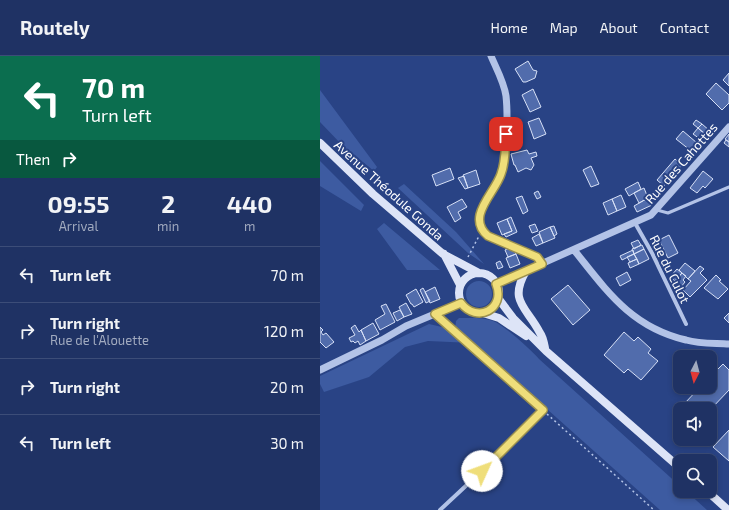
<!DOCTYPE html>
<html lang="en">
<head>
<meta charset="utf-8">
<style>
	body { margin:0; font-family:"Exo 2",sans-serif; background:#2c3e6d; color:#f1f3f6; height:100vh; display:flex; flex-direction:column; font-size:15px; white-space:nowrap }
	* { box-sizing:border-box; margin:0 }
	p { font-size:13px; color:#a1aabf }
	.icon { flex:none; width:22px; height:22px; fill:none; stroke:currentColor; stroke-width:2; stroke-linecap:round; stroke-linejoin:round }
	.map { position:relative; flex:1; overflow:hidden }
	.side { display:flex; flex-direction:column; background:#1f3264; width:320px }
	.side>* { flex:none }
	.hud { background:#0b6e4f; color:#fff; overflow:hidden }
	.needle { width:26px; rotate:186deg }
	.fabs { position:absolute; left:353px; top:294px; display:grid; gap:8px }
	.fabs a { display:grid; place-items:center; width:44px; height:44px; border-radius:8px; background:#1f3264; box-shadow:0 2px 6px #0003,0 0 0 1px #3c4d78; font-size:20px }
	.pin { position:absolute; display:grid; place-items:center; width:34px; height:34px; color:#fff; margin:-17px; border-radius:8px; box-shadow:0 2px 6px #0006 }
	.me { position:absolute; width:44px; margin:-22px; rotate:47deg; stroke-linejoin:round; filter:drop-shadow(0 0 3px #0008) }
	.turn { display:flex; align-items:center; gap:14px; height:84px; padding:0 16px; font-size:18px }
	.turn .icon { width:52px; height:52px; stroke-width:2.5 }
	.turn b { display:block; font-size:28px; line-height:34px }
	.then { display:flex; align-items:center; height:38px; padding:0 16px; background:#0003; gap:8px; font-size:15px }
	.eta { display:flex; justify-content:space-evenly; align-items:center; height:68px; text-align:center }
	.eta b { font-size:24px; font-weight:700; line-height:28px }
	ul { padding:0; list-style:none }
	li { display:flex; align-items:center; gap:12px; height:56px; padding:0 16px; border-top:1px solid #3c4d78 }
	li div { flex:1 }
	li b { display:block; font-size:15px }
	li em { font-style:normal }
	header { display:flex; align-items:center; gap:24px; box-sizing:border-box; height:56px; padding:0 20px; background:#1f3264; border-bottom:1px solid #3c4d78 }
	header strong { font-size:19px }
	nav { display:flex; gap:22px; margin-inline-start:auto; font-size:14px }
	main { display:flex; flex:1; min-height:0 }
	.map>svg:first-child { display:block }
	.green { fill:#3d5ba1 }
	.building { fill:#516cac; stroke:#d7e0f6 }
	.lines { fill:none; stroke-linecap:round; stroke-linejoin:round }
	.path { stroke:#b3c3e7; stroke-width:1.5; stroke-dasharray:2 3; stroke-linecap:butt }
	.service { stroke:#b3c3e7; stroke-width:3 }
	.minor { stroke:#b3c3e7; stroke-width:4 }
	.tertiary { stroke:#b3c3e7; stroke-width:7 }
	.secondary { stroke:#dde4f7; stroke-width:8 }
	.route-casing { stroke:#9b904f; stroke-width:10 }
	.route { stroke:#efde7a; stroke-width:7 }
	.labels { text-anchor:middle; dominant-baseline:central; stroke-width:4; stroke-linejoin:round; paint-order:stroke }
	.street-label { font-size:13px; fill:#fff; stroke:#294385 }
</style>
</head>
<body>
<header>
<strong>Routely</strong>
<nav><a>Home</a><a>Map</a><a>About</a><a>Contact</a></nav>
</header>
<main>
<section class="side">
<div class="hud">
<div class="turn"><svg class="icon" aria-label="left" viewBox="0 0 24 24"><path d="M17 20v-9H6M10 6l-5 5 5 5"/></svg><div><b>70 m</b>Turn left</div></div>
<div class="then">Then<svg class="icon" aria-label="right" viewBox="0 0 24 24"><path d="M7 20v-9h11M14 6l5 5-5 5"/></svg></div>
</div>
<div class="eta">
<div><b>09:55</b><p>Arrival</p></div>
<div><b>2</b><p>min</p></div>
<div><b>440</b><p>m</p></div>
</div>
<ul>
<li><svg class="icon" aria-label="left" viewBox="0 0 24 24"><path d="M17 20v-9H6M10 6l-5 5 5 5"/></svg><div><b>Turn left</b></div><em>70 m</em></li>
<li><svg class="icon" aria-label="right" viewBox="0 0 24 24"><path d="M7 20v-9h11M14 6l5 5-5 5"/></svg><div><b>Turn right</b><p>Rue de l'Alouette</p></div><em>120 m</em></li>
<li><svg class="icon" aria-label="right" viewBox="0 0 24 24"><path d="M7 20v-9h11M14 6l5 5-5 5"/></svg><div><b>Turn right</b></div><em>20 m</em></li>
<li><svg class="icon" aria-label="left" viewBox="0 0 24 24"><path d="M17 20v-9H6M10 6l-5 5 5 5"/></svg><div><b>Turn left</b></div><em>30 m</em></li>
</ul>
</section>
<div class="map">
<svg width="409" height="454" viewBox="0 0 409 454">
	<rect width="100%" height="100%" fill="#294385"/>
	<path class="green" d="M0 34 57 111 54 115 23 90 0 66Z
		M0 105 44 149 41 155 0 130Z
		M84 128 136 176 164 208 148 197 78 132Z
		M64 167 120 214H87L57 173Z
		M146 238a13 13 0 1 1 26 0a13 13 0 1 1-26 0Z
		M139 262C149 262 164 261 173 265 184 269 211 294 219 303L360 430V435H366L387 454H340L153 287 108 285 85 291 49 321 4 336 0 328V320L109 268 122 271 130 275 135 273 136 265Z"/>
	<path class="building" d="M208 5 213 14 217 15 215 22 206 26H203L195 13Z
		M409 17V30L403 24Z
		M396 27 409 39V47L402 54 386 38Z
		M213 33 221 51 210 56 202 39Z
		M219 62 226 78 214 83 208 66Z
		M376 64 382 68 378 72 373 68Z
		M382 68 390 75 386 79 378 72Z
		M378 72 386 79 384 82 382 80 380 83 373 78Z
		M363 75 377 87 370 94 356 83Z
		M409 78V86L405 83Z
		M406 84 409 86V91L404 87Z
		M207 94 209 98 216 96 217 100 211 102 214 109 211 114 206 112 198 116 195 109H194L191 98Z
		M355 103 362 109 344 130 337 124Z
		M271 110 279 128 271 131 263 114Z
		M130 112 134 123 116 130 112 119Z
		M156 114 160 128 148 132 143 119Z
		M383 115 393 123 385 132 383 130 377 137 370 132Z
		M144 120 148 132 145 133 138 122Z
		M318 126 321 133 309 140 305 133Z
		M324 132 328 142 319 147 314 137Z
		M218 135 221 141 217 143 214 137Z
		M301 139 306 151 297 155 292 143Z
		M202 140 208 155 203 158 196 142Z
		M328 142 332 149 317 156 314 150Z
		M142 143 147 151 138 156 141 162 135 166 127 151Z
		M292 143 297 155 288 159 283 147Z
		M191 161 197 176 186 181 184 178 192 175 187 163Z
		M187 163 192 175 182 179 177 167Z
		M215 168 218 175 212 177 209 170Z
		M234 170 237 178 234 180 230 171Z
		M230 171 235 182 223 187 219 176Z
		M219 178 223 187 216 190 212 182Z
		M349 179 358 197 348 202 339 184Z
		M318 184 321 189 314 193 311 187Z
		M322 189 324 193 314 198 312 193Z
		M189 192 195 195 196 198 188 201 185 194Z
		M324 193 329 203 319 208 314 198Z
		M313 194 314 198 302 204 300 200Z
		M196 198 200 208 190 212 186 202Z
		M314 198 317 203 310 206 307 201Z
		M317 203 319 208 310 212 308 207Z
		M180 205 183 211 178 213 176 207Z
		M365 207 375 215 368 223 359 214Z
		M380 210 384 213 380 217 387 224 370 241 363 234 371 225 368 223Z
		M357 213 362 217 355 225 350 221Z
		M307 216 311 224 300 230 296 222Z
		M362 217 366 220 363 224 365 226 361 231 355 225Z
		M396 219 401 224 399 225 408 233 398 243 384 232Z
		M248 229 270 254 253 269 231 243Z
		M115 231 120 243 110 247 105 236Z
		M103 232 110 245 106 247 100 234Z
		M96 233 103 246 94 251 92 248H91L86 239Z
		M86 247 92 258 84 261 79 251Z
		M66 248 75 266 60 274 55 264 65 258 61 250Z
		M80 254 84 261 77 265 73 257Z
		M409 257V267L404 262Z
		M53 267 59 278 46 285 41 274Z
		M35 269 39 276 41 274 46 285 40 289 38 285 35 287 33 285 31 286 29 282 35 279 31 272Z
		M0 271 3 274 1 276 3 279 6 277 14 286 6 292 0 286Z
		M304 276 314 285 318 281 331 293 328 297 338 305 321 324 308 313 304 317 284 299Z
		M403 308 409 314V334L390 354 369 353 364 348 380 331H390V321Z
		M364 348 369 353H360V368L352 360Z
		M409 374V405L393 391Z"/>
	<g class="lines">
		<path class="path" d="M148 201 159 180
			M227 358 334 454"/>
		<path class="service" d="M337 154 348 157 409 131"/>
		<path class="minor" d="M315 167 332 197 366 268
			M115 258 223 354 193 386 120 454"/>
		<path class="tertiary" d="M171 0C176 12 184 26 186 40 188 58 187 98 182 116 176 136 144 161 168 180L217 201 222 208
			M254 194C287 235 311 271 366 284 380 288 395 287 409 288
			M176 228 331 159 409 71
			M0 314 62 284 86 270 141 247"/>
		<path class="secondary" d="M0 87 53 138 123 198 159 217
			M124 198 140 229
			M206 215C188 246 207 251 220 277 223 281 224 287 225 292
			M139 237a20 20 0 1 1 40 0a20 20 0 1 1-40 0Z
			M178 242 193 262 226 295 360 412
			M163 257 179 262 206 280
			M387 435 408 454"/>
	</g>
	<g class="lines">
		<g class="route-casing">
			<path id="route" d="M162 415 223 354 115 258 141 247C157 268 186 253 176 228L222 208 217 201 168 180C145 161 175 137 181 118 186 105 185 91 186 78"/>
		</g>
		<use href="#route" class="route"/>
	</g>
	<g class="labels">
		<g class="street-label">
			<text transform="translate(361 107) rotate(-49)">Rue des Cahottes</text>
			<text transform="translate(69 134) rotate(42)">Avenue Théodule Gonda</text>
			<text transform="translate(350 213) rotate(64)">Rue du Culot</text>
		</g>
	</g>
</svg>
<div class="fabs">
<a><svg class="needle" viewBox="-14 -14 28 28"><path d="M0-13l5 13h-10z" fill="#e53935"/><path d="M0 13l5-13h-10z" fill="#a1aabf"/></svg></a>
<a><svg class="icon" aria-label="sound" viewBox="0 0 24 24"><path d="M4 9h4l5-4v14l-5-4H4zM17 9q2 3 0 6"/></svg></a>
<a><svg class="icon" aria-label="search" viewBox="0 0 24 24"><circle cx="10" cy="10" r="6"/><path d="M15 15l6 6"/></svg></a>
</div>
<div class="pin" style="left:186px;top:78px;background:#d93025"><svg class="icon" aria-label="arrive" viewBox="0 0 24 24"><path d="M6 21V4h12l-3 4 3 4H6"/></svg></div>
<svg class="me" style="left:162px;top:415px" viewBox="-20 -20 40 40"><circle r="19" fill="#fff"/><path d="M0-13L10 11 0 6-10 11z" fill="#efde7a"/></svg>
</div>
</main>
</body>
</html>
